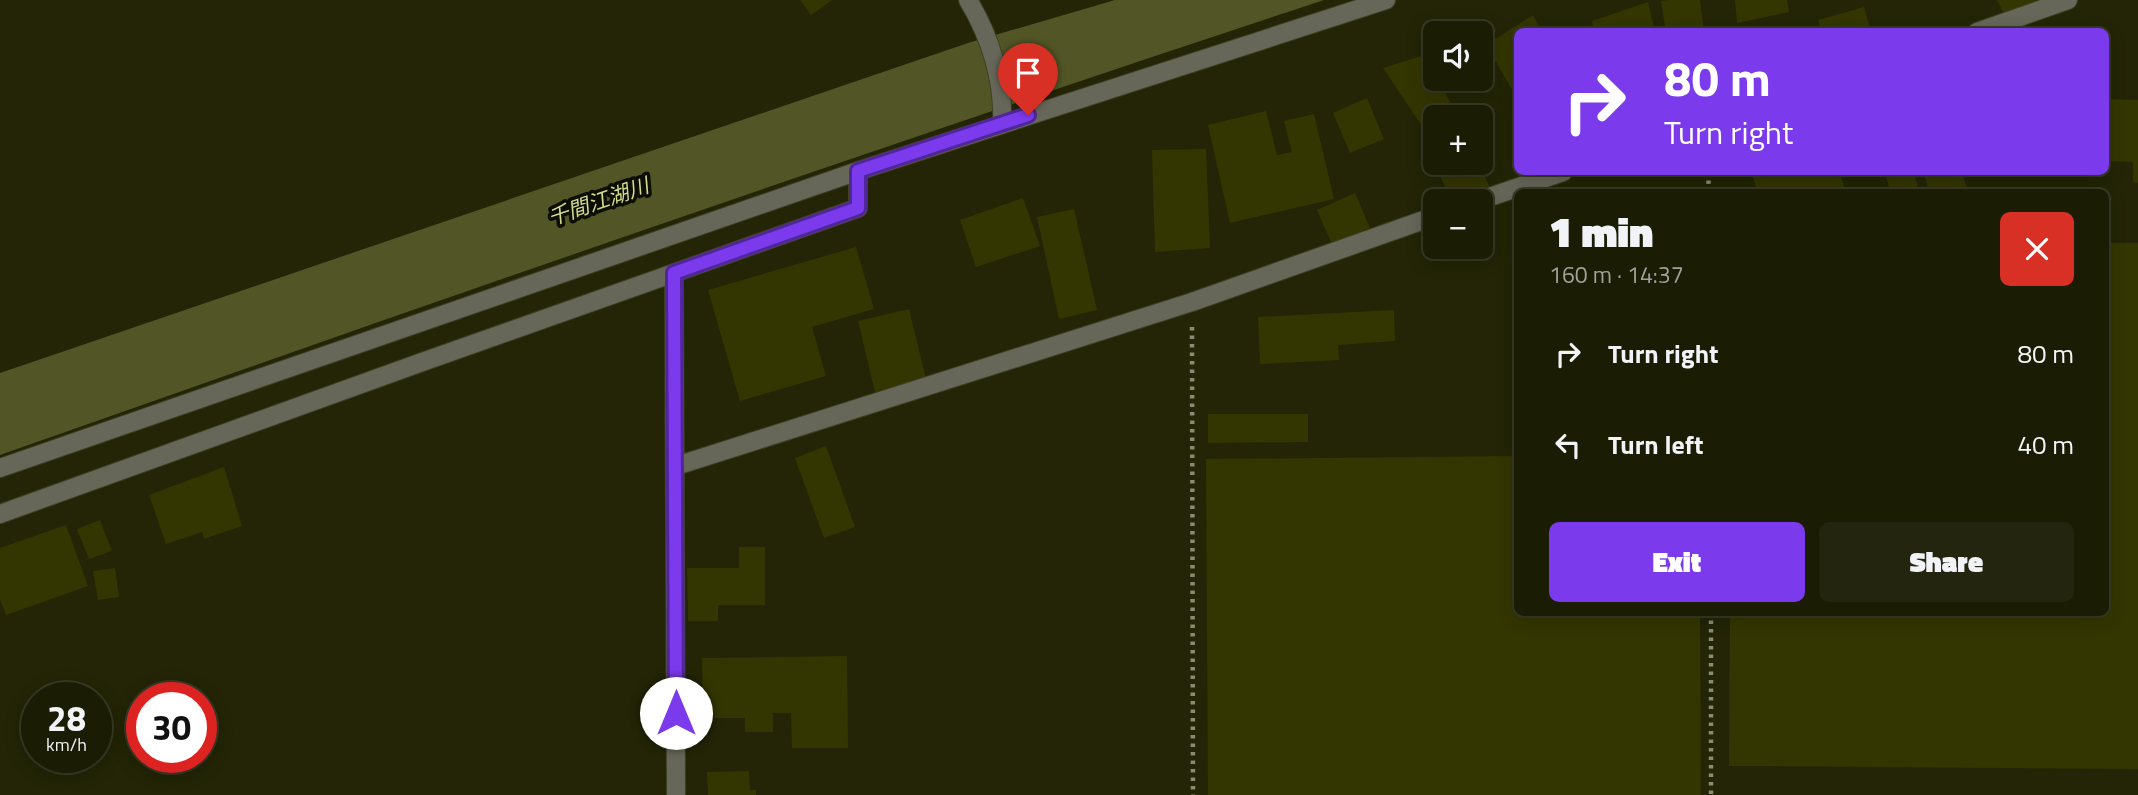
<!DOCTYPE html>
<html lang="en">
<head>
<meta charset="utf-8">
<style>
	body { margin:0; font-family:"Titillium Web","Noto Sans JP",sans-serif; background:#23250e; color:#f1f3f6; height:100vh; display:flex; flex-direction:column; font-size:26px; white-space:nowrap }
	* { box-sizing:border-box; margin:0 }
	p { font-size:23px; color:#9fa19a }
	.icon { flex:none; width:38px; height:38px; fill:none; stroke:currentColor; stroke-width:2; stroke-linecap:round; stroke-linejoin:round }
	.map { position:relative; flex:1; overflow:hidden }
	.sheet { position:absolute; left:1514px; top:189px; width:595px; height:427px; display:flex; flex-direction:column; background:#1a1c04; border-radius:10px; box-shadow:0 4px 18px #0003,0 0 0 2px #383a26 }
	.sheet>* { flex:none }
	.banner { position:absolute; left:1514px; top:28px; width:595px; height:147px; border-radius:10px; box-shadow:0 4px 18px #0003,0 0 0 2px #383a26; background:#7c3aed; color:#fff; overflow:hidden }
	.buttons { position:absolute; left:1423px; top:21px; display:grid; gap:14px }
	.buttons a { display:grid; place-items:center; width:70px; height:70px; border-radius:10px; background:#1a1c04; box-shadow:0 4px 18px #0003,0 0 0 2px #383a26; font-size:35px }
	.speed { position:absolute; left:21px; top:682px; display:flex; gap:14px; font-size:35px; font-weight:700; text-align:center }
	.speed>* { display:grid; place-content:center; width:91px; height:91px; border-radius:50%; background:#1a1c04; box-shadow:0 4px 18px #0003,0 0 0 2px #383a26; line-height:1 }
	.speed small { font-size:18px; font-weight:400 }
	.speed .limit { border:10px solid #d22; background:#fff; color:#111 }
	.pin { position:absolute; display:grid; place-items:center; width:60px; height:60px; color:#fff; margin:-72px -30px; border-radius:50% 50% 50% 0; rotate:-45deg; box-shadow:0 0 7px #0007 }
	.pin .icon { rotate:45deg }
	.me { position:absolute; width:77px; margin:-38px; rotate:0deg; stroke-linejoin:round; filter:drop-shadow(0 0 5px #0008) }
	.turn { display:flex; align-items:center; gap:24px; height:147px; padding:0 35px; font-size:32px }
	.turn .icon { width:91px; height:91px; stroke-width:2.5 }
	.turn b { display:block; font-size:49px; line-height:60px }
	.round { display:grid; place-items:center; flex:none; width:74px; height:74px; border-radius:10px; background:#23250e }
	.summary { display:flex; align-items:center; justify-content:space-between; height:119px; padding:0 35px }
	h1 { font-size:42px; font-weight:800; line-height:52px }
	.button { display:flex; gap:14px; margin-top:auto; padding:14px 35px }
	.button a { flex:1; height:80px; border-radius:10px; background:#7c3aed; color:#fff; font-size:28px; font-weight:800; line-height:80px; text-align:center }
	.button a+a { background:#23250e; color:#f1f3f6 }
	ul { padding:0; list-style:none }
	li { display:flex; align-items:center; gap:21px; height:91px; padding:0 35px }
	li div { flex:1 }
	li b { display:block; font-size:26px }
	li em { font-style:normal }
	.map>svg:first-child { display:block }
	.water { fill:#525525 }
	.building { fill:#343601 }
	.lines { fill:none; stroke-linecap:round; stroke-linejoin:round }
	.street-casing { stroke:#3f4124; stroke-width:20 }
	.path { stroke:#898b72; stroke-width:4.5; stroke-dasharray:3.5 5; stroke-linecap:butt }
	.street { stroke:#666759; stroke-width:18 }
	.route-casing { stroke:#51269a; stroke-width:18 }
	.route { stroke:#7c3aed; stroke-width:12 }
	.labels { text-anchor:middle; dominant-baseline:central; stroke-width:7; stroke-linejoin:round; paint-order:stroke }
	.water-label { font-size:21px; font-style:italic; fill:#d4db8d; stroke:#0c0d03 }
</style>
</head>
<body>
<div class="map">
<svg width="2138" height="795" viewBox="0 0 2138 795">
	<rect width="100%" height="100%" fill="#232506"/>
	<path class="water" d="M1115 0H1324C881 146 440 300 0 455V373L968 43Z"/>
	<path class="building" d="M800 0H832L811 15Z
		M1668 0H1700L1704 32H1666L1661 1Z
		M1735 0H1787L1789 12 1737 23Z
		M1997 0H2035L2039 7 2006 18Z
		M1648 2 1655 32H1594L1592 21Z
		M1864 7 1871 32H1822L1818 20Z
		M1533 15 1542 32H1517V98L1486 45Z
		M1428 54 1435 70V79H1439L1456 115 1435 117V122L1422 126 1383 68Z
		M1367 98 1384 139 1350 153 1333 113Z
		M2105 99 2138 100V183L2133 182V162L2105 161Z
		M1266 111 1277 155 1292 152 1284 121 1314 114 1334 199 1230 223 1208 125Z
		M1435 131V163H1479L1490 188 1452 201 1422 138Z
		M1206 149 1210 248 1155 252 1152 150Z
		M1752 172H1840L1844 188 1823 192H1757Z
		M1885 172H1914L1919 192H1890Z
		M1924 172H1962L1968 192H1929Z
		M1355 193 1370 228 1332 244 1317 210Z
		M1023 198 1040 246 976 267 960 220Z
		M1074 209 1097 310 1059 319 1037 217Z
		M2105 243H2138V769L1729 766 1730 612H2105Z
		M856 247 874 309 812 327 826 376 740 401 708 290Z
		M909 309 926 379 875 392 858 321Z
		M1394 310 1395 341 1338 345 1339 360 1260 364 1258 317Z
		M1208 414H1308V442L1208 443Z
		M826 446 855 527 824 538 795 458Z
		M1517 456V612H1700L1701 795H1208L1206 459Z
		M224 467 242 526 204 539 202 532 166 544 149 495Z
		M100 520 112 551 89 559 77 529Z
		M66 525 88 586 6 615 0 599V548Z
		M739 547H765V605H718V621H688L687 568H739Z
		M115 568 119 597 98 600 93 571Z
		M847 656 848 748H792L791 713H773V732H745V718H703L702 658Z
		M749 771 750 790H756V795H708L707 772Z"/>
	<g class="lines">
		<g class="street-casing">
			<path id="street" d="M968 0C990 36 1004 81 1002 123
				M1977 32 2068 0
				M1478 201 1563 172
				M674 273 676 795
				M676 466 1192 302 1435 216
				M0 468 858 171 1386 0
				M0 514 425 361 858 208V171"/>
		</g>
		<path class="path" d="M1708 172 1709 192
			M1192 327 1193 795
			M1711 612V795"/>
		<use href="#street" class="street"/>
	</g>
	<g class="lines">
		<g class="route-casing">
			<path id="route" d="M676 713 674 273 858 208V171L1028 115"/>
		</g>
		<use href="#route" class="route"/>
	</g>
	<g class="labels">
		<g class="water-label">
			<text transform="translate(598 201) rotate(-19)">千間江湖川</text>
		</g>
	</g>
</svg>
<div class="buttons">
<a><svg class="icon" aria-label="sound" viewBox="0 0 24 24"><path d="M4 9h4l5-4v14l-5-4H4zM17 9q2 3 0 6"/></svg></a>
<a>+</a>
<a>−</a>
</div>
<div class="speed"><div>28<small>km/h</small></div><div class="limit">30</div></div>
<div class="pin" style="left:1028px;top:115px;background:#d93025"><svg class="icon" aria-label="arrive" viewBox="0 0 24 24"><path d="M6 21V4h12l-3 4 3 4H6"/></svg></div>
<svg class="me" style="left:676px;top:713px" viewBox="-20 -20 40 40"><circle r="19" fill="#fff"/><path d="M0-13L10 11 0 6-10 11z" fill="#7c3aed"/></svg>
<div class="banner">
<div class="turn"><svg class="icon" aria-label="right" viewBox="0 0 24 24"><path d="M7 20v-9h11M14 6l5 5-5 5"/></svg><div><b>80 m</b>Turn right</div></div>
</div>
<section class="sheet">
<div class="summary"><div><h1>1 min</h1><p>160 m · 14:37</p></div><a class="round" style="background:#d93025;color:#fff"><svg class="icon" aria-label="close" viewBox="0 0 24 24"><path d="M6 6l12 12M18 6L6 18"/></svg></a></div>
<ul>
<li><svg class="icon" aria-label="right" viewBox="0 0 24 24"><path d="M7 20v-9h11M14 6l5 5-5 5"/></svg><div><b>Turn right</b></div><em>80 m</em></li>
<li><svg class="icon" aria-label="left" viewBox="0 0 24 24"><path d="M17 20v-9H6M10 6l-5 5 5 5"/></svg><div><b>Turn left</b></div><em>40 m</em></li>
</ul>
<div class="button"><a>Exit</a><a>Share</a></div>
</section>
</div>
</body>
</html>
